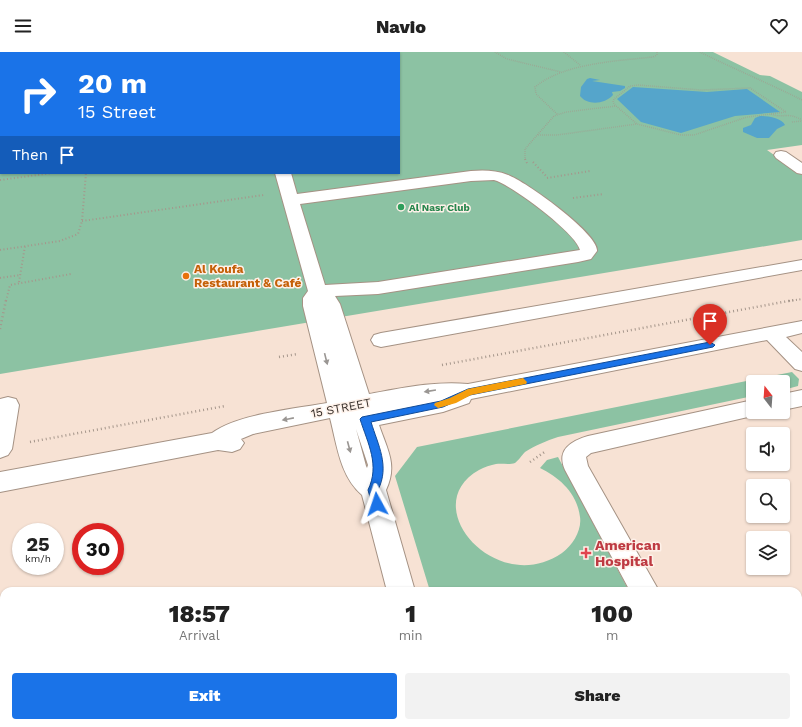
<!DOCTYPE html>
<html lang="en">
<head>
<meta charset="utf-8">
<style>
	body { margin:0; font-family:"Work Sans",sans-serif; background:#f2f2f2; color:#222; height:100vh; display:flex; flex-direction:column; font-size:15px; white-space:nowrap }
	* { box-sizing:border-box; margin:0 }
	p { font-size:13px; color:#767676 }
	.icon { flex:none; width:22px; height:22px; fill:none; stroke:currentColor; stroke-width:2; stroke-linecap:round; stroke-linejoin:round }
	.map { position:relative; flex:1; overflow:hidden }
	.panel { position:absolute; left:0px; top:535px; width:802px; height:140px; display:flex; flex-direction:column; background:#fff; border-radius:12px 12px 0 0; box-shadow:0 1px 3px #0004 }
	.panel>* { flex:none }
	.top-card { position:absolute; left:0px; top:0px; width:400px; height:122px; box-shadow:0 1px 3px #0004; background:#1a73e8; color:#fff; overflow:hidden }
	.needle { width:26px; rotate:343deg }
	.controls { position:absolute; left:746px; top:323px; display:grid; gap:8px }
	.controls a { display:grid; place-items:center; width:44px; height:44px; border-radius:4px; background:#fff; box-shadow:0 1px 3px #0004; font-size:20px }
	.speed { position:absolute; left:12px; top:471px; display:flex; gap:8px; font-size:20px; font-weight:700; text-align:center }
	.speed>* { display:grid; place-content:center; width:52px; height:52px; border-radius:50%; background:#fff; box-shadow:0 1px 3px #0004; line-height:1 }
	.speed small { font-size:10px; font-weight:400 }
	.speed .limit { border:6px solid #d22; background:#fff; color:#111 }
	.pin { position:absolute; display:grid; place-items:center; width:34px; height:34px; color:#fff; margin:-41px -17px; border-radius:50% 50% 50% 0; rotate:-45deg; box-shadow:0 0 4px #0007 }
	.pin .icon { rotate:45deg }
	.me { position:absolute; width:44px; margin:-22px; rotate:355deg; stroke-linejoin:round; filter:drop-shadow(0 0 3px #0008) }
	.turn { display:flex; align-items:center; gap:14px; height:84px; padding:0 12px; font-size:18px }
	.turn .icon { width:52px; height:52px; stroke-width:2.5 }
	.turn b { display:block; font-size:28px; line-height:34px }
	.then { display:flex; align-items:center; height:38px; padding:0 12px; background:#0003; gap:8px; font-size:15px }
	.eta { display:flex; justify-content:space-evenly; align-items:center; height:68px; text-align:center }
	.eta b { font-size:24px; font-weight:800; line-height:28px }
	.cta { display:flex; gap:8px; margin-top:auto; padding:8px 12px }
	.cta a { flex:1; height:46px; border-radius:4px; background:#1a73e8; color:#fff; font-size:16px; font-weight:800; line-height:46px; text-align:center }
	.cta a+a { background:#f2f2f2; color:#222 }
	header { display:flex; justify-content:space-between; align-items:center; height:52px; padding:0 12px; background:#fff; font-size:18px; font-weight:800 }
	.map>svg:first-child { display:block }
	.green { fill:#8cc2a3; fill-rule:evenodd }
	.water { fill:#55a5cb }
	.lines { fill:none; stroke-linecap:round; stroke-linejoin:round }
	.minor-casing { stroke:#a59284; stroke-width:2 }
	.path-far2 { stroke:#a5968b; stroke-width:1.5; stroke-dasharray:0.5 1.5; stroke-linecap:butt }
	.path-far1 { stroke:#a5968b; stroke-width:2; stroke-dasharray:1 2.5; stroke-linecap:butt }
	.path { stroke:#a5968b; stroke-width:2.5; stroke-dasharray:1 3; stroke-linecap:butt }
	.minor { fill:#fff; fill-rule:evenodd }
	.oneway { fill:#9a9693 }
	.route { fill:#1a73e8; stroke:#114b97 }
	.slow { fill:#f59e0b }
	.leisure-dot { fill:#2e9e5b; stroke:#fef1e9; stroke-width:1.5 }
	.food-dot { fill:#e8710a; stroke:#fef1e9; stroke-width:1.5 }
	.health-dot { fill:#e0444e; stroke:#fef1e9; stroke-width:1.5 }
	.labels { text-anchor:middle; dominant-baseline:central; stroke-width:3; stroke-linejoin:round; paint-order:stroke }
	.far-leisure-label { font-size:10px; font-weight:bold; fill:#27864d; stroke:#fef1e9; text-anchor:start }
	.food-label { font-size:12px; font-weight:bold; fill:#c56008; stroke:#fef1e9; text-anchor:start }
	.street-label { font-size:12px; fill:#342c27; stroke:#fef1e9 }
	.near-health-label { font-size:14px; font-weight:bold; fill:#be3a42; stroke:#fef1e9; text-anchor:start }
</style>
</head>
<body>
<header><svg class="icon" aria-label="menu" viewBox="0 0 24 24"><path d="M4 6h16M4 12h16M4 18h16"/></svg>Navio<svg class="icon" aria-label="heart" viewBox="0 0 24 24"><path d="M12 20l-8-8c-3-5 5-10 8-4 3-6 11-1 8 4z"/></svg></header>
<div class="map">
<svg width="802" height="675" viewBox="0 0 802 675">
	<rect width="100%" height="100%" fill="#f7e2d4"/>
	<path class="green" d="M0 0H713L760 23 770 24 802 40V93L767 98 802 123V188L0 322ZM1 1H399V121H1Z
		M792 320 799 327 798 334 783 338V330H753V344L558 385C546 389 536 393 525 400 522 403 518 409 515 411 509 413 502 411 496 412 491 413 484 415 479 418 415 454 497 546 562 501 573 493 582 478 580 465 577 441 560 426 540 416L547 408 558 405 629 539H430L395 424 417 395Z
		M471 671H699L701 675H472Z"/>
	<path class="water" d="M590 26 600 28 592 29 625 34V36L620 39 612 40 613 43C605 52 588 54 580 44L581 35 587 27Z
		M633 35 707 40 747 37 780 60 735 64 681 81 641 70 617 47Z
		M760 64C768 64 782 66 785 73L777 77 769 86H757L743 80V76L751 73 755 66Z"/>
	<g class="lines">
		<g class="minor-casing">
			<path id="minor" d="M240 0H252V1H240Z
				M353 0H374L352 1Z
				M0 66H1V74H0Z
				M781 99 786 100 802 111V122L797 121 776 106 774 103 776 100Z
				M471 119C483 118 496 118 508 123 525 129 599 182 597 199L591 207 578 210 378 242 335 244 340 252 369 342C403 336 434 329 468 332L802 269V281L786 285 802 300V319L795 317 767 288 471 347 469 351 443 360 379 373C387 397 398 413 386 438L415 539H387L362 443C340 424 337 393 330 366L253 382 241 387 244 391 240 397 232 400 218 398 0 440V420L212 381C238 362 294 357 327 351L303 254V246L308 239 275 121H291L297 142ZM494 128C512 133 576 181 580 198L378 230 325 233 300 152 471 129ZM356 377 368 413 367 416 366 414Z
				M802 208V218L381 295 374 293 371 288 374 283 381 281Z
				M802 338V354L783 358V342Z
				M8 345 16 347 19 353 12 397 8 403 0 406V347Z
				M753 348V360H762L761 362 591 401 586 405 588 414 659 539H630L565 418C556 398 571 389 588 384Z
				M802 570V598L798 599V571Z
				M420 671H452L453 675H421Z
				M704 671H737L738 675H705Z"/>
		</g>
		<path class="path-far2" d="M495 0 507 7 561 20
			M564 0 580 13
			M700 0C734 17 768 31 802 48
			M638 33 701 38 750 36 786 60 747 65 694 83H681L637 72 615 53 613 50 614 47 630 34Z
			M557 62 536 42 535 35C564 11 617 9 653 5L657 3V0
			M771 62C784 67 786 59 802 68
			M792 70 802 69
			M538 83H557L637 72
			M525 108V97L554 64 566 60 616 54"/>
		<path class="path-far1" d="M525 107 528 113
			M533 110 547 125
			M547 126 590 119
			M0 128 53 121
			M573 146 604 142
			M82 169 264 143
			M0 198 60 189 78 182 82 169 86 121
			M0 226 20 223
			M19 230 25 194
			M6 249 10 233 71 222
			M789 249 802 247"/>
		<path class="path" d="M0 277 6 248
			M279 305 298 302
			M442 313 794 248
			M30 390 225 354
			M530 410 546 399"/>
		<use href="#minor" class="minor"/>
	</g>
	<defs><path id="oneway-solid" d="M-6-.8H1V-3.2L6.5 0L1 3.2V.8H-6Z"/></defs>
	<g class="oneway">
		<use href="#oneway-solid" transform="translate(326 307) rotate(76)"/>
		<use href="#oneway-solid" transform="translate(430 339) rotate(171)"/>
		<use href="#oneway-solid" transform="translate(288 367) rotate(169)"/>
		<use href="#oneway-solid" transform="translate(349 395) rotate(75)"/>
	</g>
	<path class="route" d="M710 290 715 293 713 295 470 343 443 355 371 370C378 393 390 414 378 438L382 452 377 457 372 452 368 438C380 413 368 392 360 367L362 365 441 349 468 337Z"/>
	<path class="slow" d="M523 326 527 330 526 332 471 343 456 351 438 356 434 353 435 351 450 346 468 337Z"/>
	<circle class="leisure-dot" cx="401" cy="155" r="4"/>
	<circle class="food-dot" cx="186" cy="224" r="4"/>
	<path class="health-dot" d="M584 495h4v4h4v4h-4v4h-4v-4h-4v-4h4z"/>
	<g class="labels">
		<g class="far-leisure-label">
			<text x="409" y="155">Al Nasr Club</text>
		</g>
		<g class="food-label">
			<text x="194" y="217">Al Koufa<tspan x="194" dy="14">Restaurant &amp; Café</tspan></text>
		</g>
		<g class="street-label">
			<text transform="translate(341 356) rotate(-11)">15 STREET</text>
		</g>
		<g class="near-health-label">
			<text x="595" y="493">American<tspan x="595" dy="16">Hospital</tspan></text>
		</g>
	</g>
</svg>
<div class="controls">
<a><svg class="needle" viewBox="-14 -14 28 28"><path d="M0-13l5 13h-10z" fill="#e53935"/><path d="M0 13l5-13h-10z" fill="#767676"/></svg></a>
<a><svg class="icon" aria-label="sound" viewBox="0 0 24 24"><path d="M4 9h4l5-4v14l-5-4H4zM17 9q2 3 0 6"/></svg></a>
<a><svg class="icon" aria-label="search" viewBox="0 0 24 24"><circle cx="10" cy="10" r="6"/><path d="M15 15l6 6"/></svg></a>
<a><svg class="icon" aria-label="layers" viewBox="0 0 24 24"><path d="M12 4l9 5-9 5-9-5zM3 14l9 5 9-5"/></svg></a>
</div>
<div class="speed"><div>25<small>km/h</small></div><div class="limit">30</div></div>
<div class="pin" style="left:710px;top:293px;background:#d93025"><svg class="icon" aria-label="arrive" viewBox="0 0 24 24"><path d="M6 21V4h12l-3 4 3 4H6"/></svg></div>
<svg class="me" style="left:377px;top:452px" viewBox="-20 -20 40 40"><path d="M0-17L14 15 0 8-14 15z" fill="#1a73e8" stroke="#fff" stroke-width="4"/></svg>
<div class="top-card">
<div class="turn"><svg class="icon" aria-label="right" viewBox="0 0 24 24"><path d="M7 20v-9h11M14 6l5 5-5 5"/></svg><div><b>20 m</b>15 Street</div></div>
<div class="then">Then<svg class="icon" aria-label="arrive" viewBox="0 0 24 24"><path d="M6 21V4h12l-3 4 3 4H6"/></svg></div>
</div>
<section class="panel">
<div class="eta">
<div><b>18:57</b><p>Arrival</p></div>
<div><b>1</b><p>min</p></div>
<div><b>100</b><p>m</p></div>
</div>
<div class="cta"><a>Exit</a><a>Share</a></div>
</section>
</div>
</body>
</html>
